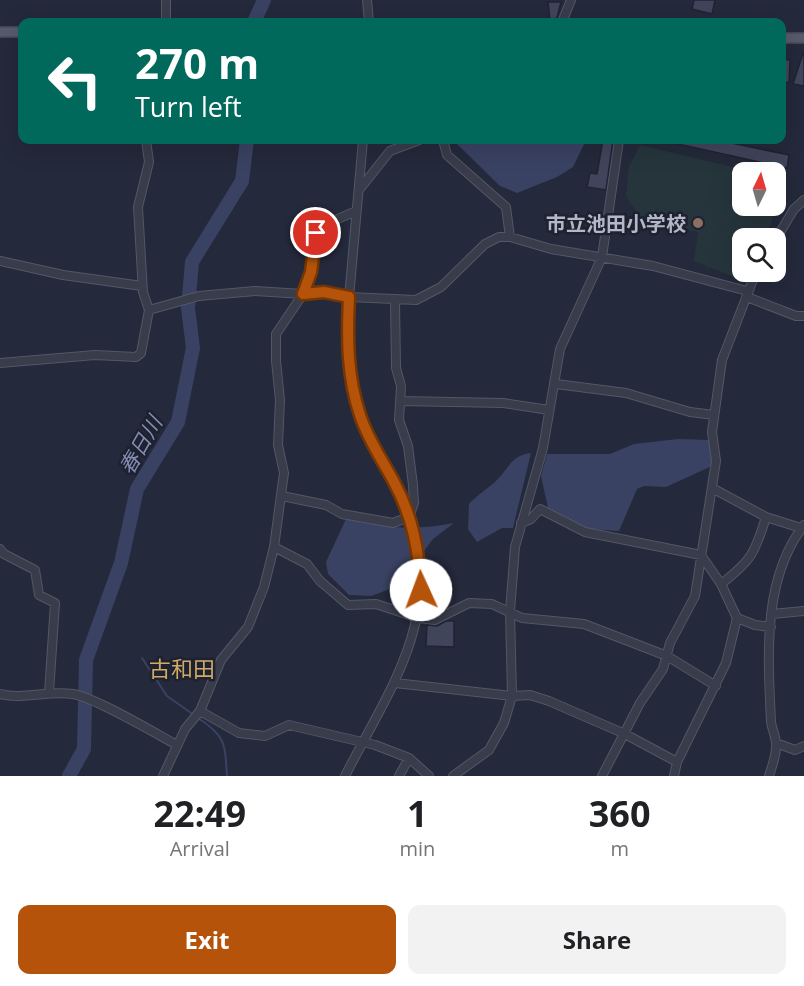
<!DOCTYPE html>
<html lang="en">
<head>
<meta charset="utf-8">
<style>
	body { margin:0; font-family:"Open Sans","Noto Sans JP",sans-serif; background:#f2f2f2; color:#202124; height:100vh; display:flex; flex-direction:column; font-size:22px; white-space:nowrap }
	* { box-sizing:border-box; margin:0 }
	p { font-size:20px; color:#757577 }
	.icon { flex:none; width:33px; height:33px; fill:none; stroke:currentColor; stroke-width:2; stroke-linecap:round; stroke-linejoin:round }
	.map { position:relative; height:776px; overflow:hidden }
	.details { display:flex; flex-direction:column; background:#fff; flex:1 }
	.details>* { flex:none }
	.banner { position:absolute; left:18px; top:18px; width:768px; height:126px; border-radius:12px; box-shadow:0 6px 24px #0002; background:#00695c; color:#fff; overflow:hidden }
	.needle { width:39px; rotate:5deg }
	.buttons { position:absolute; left:732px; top:162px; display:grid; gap:12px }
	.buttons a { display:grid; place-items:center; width:54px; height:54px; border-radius:12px; background:#fff; box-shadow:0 6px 24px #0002; font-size:30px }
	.pin { position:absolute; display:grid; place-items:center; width:51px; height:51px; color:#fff; margin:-26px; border:3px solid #fff; border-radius:50%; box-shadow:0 2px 6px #0007 }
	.me { position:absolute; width:66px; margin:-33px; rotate:358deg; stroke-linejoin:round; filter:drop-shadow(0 0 4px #0008) }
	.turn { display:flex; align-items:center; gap:21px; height:126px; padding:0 18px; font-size:27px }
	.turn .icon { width:78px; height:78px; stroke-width:2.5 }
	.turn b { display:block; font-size:42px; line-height:51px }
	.eta { display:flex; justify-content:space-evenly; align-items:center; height:102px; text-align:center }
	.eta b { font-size:36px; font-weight:700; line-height:42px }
	.button { display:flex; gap:12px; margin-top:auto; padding:12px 18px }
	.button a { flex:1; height:69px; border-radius:12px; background:#b45309; color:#fff; font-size:24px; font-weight:700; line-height:69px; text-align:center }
	.button a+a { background:#f2f2f2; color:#202124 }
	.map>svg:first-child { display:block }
	.green { fill:#26353c }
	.water { fill:#3a4263 }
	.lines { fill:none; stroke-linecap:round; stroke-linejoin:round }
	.stream { stroke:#3a4263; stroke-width:2 }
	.river { stroke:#3a4263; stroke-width:14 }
	.building { fill:#40455b; stroke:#1f2332; stroke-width:1.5 }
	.minor-casing { stroke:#535766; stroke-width:10 }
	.major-casing { stroke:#414554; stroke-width:12 }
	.minor { stroke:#383c4b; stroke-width:8 }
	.major { stroke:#565a6b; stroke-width:9 }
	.route-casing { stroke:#753606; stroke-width:15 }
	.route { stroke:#b45309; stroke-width:10 }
	.education-dot { fill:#8d6e63; stroke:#1d2130; stroke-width:2 }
	.labels { text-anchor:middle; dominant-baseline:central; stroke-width:5; stroke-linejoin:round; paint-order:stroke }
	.poi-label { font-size:20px; font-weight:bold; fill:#b3b7c7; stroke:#1d2130; text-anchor:end }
	.water-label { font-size:21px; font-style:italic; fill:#848db2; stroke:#1d2130 }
	.quarter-label { font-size:22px; fill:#d0aa66; stroke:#1d2130 }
</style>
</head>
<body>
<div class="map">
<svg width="804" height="776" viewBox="0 0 804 776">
	<rect width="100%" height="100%" fill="#24293b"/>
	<path class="green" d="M640 145 753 172H742V206H776V178L784 180 766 238H742V272H746L744 276 734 277 694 261 698 232 643 222 626 196 629 167Z"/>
	<path class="water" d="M456 140H586L573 167 557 177 517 193 500 186 456 143Z
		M678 439 709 440 712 466 666 487 644 486 637 489 619 531 588 529 548 508 541 476 547 454H610L634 444Z
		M531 453 513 528H502L477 542 468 529 469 504C477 495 486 490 495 482 508 470 511 455 531 453Z
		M346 519C386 528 414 531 454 523L433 539 412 567 390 589 371 596 349 595 328 574 326 562Z"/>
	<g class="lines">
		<path class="stream" d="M142 658 167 696 194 715
			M198 718C226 736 225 744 227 776"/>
		<path class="river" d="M254 22 264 0
			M69 776 84 749 86 660 121 563 137 489 178 422 193 348 188 308 192 262 242 181 247 140"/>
	</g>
	<path class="building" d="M694 0H715L712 14 692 9Z
		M548 2H561L557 18 550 20Z
		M803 53H804V86L793 84Z
		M782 59 790 60 789 83 782 81Z
		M603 140H613L606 190 587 187 590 173 597 174Z
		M669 140H717L789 155 787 168 669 142Z
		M446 621H454V647L426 646 427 625 437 626Z"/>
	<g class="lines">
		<g class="minor-casing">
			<path id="minor" d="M166 0V22
				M367 0 369 22
				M562 22 571 0
				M443 140 447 155 506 207 510 237
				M359 190 390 151 419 140
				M776 239 794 209 804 200
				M0 261 63 275 142 286
				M747 297 796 316H804
				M149 310 199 296 255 291 303 294 324 292 349 297 416 300 441 287 485 244 499 237H510L551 249 653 266 747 291
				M0 363 95 355 136 357 141 353 149 310 143 292 138 207 149 162 146 140
				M556 384 626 393 690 412 714 415
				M401 401 503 403 549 410
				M712 488 766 517 801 528
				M282 496 326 505 342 514 393 523 409 517 414 503 413 485 408 446 399 420 401 386 396 368 395 301
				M521 523 531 519 540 509 585 532 701 555 721 584 737 618 755 625 771 627
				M274 547 307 564 320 581 348 605 376 604 418 618 435 620 469 603 492 604 522 618 584 624 667 656 716 686
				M0 549 4 554 35 570 39 595 55 603 49 693
				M721 584C751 561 755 553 766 517
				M772 614 804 611
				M395 683 512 696 530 695 549 701 625 734 677 762
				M0 694C24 700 48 690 73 694 94 697 155 733 177 745
				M200 711 239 733 265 736 289 725 375 745 409 758 429 776
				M776 743 795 750 804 746
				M163 776 185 729 200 711 221 660 248 627 264 587 274 547 284 473 278 445 280 400 276 361V334L303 294 311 272 316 233 324 225 356 211
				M345 776C394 680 449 612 402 500 385 461 360 427 351 384 343 348 348 311 351 275 355 230 359 185 363 140
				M399 776 409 758
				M453 776 489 750 504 723 512 696 510 611 515 547 543 448 560 349 602 257 619 140
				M602 776 640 703 663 669 670 643 695 596 716 461 712 432 722 360 756 272
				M674 776 677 762 726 663 737 618
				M769 776C772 766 777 754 776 744 776 737 772 729 771 722 768 656 762 579 804 525"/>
		</g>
		<g class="major-casing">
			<path id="major" d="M0 32H22
				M782 38H804"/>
		</g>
		<use href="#minor" class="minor"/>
		<use href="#major" class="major"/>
	</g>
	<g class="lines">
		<g class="route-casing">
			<path id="route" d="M316 233 311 272 303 294 324 292 349 297C347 338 347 376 360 415 368 440 383 461 395 484 413 518 419 552 421 590"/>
		</g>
		<use href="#route" class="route"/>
	</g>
	<circle class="education-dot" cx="698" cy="223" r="6"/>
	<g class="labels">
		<g class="poi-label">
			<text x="686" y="223">市立池田小学校</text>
		</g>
		<g class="water-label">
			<text transform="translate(140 445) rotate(-60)">春日川</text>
		</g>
		<g class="quarter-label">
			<text x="182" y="668">古和田</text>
		</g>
	</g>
</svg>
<div class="buttons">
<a><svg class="needle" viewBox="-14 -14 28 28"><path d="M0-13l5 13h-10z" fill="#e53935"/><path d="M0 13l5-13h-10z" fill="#757577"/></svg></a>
<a><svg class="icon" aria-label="search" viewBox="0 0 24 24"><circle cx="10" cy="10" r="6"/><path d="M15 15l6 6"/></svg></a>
</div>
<div class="pin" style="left:316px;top:233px;background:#d93025"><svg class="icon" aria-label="arrive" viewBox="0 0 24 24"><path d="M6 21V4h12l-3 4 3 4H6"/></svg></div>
<svg class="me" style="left:421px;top:590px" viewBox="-20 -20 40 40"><circle r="19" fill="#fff"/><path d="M0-13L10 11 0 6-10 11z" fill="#b45309"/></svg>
<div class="banner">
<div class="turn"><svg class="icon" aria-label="left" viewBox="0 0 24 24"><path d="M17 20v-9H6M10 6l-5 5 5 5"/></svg><div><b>270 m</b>Turn left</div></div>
</div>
</div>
<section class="details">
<div class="eta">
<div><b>22:49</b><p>Arrival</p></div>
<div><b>1</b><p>min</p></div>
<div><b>360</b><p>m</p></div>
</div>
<div class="button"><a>Exit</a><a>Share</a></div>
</section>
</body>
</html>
